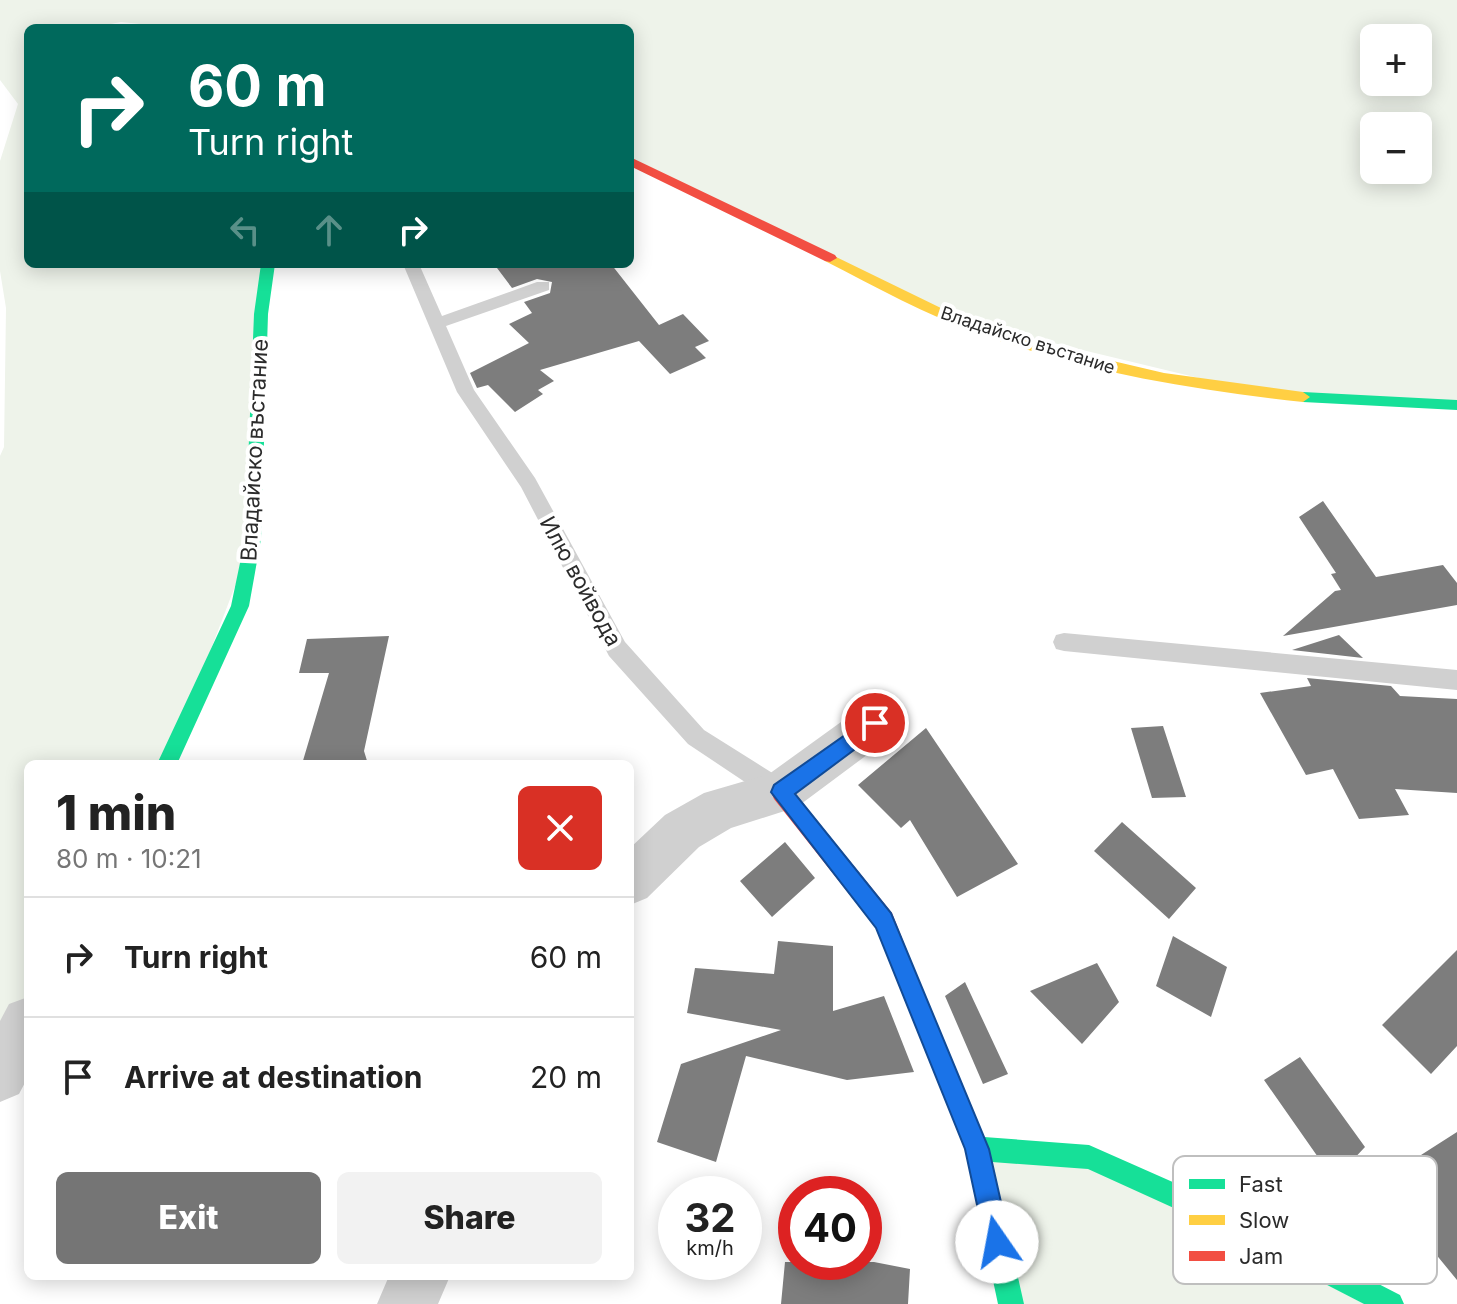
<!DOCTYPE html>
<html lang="en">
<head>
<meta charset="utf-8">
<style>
	body { margin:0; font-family:Inter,sans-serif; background:#f2f2f2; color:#222; height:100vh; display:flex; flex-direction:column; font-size:30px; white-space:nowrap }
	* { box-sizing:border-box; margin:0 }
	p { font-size:26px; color:#767676 }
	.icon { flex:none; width:44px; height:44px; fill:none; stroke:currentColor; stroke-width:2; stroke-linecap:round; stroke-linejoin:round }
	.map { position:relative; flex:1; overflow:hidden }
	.side { position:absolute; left:24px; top:760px; width:610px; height:520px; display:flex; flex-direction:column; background:#fff; border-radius:12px; box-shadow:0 4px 20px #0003 }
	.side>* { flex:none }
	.hud { position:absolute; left:24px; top:24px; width:610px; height:244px; border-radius:12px; box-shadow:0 4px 20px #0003; background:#00695c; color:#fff; overflow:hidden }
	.controls { position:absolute; left:1360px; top:24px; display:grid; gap:16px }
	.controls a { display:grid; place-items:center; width:72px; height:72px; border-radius:12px; background:#fff; box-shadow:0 4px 20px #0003; font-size:40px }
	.speed { position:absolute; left:658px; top:1176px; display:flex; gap:16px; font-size:40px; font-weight:700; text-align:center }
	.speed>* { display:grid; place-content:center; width:104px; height:104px; border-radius:50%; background:#fff; box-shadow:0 4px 20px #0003; line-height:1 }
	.speed small { font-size:20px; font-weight:400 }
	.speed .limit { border:12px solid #d22; background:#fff; color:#111 }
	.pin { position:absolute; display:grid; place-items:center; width:68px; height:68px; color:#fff; margin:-34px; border:4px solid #fff; border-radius:50%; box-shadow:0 2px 8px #0007 }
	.me { position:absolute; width:88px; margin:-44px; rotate:348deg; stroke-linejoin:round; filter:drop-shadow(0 0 6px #0008) }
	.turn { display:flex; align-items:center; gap:28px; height:168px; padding:0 32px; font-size:36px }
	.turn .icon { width:104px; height:104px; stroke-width:2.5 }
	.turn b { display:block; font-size:56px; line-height:68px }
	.lanes { display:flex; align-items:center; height:76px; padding:0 32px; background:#0003; justify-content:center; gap:40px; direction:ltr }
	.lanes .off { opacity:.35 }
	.round { display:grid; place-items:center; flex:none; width:84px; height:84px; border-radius:12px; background:#f2f2f2 }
	.summary { display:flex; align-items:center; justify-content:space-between; height:136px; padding:0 32px }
	h1 { font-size:48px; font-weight:800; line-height:60px }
	.action { display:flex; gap:16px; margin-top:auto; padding:16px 32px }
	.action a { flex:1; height:92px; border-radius:12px; background:#757575; color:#fff; font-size:32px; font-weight:800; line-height:92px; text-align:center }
	.action a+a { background:#f2f2f2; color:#222 }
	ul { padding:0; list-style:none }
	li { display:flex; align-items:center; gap:24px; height:120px; padding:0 32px; border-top:2px solid #e0e0e0 }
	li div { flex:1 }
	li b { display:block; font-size:30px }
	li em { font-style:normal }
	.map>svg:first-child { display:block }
	.green { fill:#eef3ea; fill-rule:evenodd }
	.building { fill:#7d7d7d }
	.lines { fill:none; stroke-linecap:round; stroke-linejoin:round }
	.lane { fill:#d0d0d0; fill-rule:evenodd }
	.street { fill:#d0d0d0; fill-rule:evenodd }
	.fast { fill:#16e098; fill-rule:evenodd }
	.slow { fill:#ffcf43; fill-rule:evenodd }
	.jam { fill:#f24e42; fill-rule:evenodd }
	.route { fill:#1a73e8; stroke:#114b97; stroke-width:2 }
	.labels { text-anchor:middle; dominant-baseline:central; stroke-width:8; stroke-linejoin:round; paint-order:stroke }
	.far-street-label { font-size:18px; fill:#2b2b2b; stroke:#fff }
	.street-label { font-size:22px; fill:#2b2b2b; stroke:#fff }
	.key { fill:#fff; stroke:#bfbfbf; stroke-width:2 }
	.key-label { font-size:22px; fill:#2b2b2b }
</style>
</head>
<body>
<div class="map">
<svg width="1457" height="1304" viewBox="0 0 1457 1304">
	<rect width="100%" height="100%" fill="#fff"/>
	<path class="green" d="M0 0H1457V405L1257 392 950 318 630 161V28H180L121 22 90 28H28V264H268L253 539 167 764H28V1023L0 1075V456L4 447 6 308 0 271V161L18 104 0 80ZM1374 38H1418V82H1374ZM1374 126H1418V170H1374Z
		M977 1149 1089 1157 1364 1304H1011Z"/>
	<path class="building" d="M494 264H611L659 325 683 314 709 341 695 347 706 358 670 374 639 341 540 370 554 381 538 390 543 394 515 412 488 385 477 388 470 373 529 343 509 324 532 313 524 302 550 293 552 282 537 279 512 288Z
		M1323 501 1376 577 1443 565 1457 583V605L1283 636 1335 591 1341 590 1331 574 1336 573 1299 517Z
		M1339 635 1363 658 1292 650Z
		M389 636 364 751 368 764H302L329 673H299L307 639Z
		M1307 678 1391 686 1400 696 1457 699V793L1395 789 1409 815 1359 819 1333 769 1306 775 1260 693 1311 686Z
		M1163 726 1186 797 1152 798 1131 728Z
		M926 728 1018 864 957 897 910 820 901 828 858 785Z
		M1122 822 1196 888 1169 919 1094 851Z
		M785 842 815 878 772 917 740 881Z
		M1173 936 1227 967 1211 1017 1156 986Z
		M778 941 833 946V1011L884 996 914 1072 847 1080 746 1056 716 1162 657 1142 681 1064 781 1030 687 1013 695 968 774 974Z
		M1457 950V1046L1431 1074 1382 1025Z
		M1097 963 1119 1002 1082 1044 1030 991Z
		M965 982 1008 1074 983 1084 945 996Z
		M1300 1057 1365 1147 1334 1180 1264 1080Z
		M1457 1132V1280L1407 1219 1376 1240 1349 1201Z
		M785 1262H874L910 1269 908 1304H781Z"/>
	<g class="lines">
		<path class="lane" d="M403 264H419L442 316 537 282H549V290L446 326 474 390 535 478 625 642 704 730 790 784 793 792 790 800 781 803 772 800 688 744 609 656 521 487 457 392Z
			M1064 633 1457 670V690L1064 651 1056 649 1053 642 1056 635Z"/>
		<path class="street" d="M875 703 891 709 897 723 891 737 797 807 731 828 699 847 647 898 630 905V848L665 815 704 793 769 774 859 709Z
			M28 997V1077L19 1094 0 1102V1021L9 1004Z
			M389 1276H450L438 1304H377Z"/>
		<path class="fast" d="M261 264H275L268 314 261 539 249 606 177 764H157L231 606 245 539 254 314Z
			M1303 392 1457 400V410L1303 402 1296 397Z
			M913 982 921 985 984 1137 1089 1145 1227 1206 1400 1295 1404 1304H1364L1209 1224 1088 1169 992 1162 1024 1304H998L965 1149 902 993 905 985Z"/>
		<path class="slow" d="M830 254 945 310 1032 342 1164 373 1303 392 1310 397 1303 402C1193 390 1085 372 980 334 926 315 876 287 825 261L823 258Z"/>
		<path class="jam" d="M630 157 835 255 837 258 830 262 825 261 630 166Z
			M781 783 788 785 892 913 924 993 921 1001 913 1004 905 1001 876 928 774 799 771 792 774 785Z"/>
	</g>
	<path class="route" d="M875 714 882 717V729L795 794 891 913 989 1149 1010 1242 1006 1251 997 1255 988 1251 985 1242 965 1149 876 928 771 792 774 785Z"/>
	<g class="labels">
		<g class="far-street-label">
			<text transform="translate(1028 340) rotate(18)">Владайско въстание</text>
		</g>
		<g class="street-label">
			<text transform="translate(254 450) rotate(-87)">Владайско въстание</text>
			<text transform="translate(581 581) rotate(61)">Илю войвода</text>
		</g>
	</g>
	<rect x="1173" y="1156" width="264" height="128" rx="12" class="key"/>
	<rect x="1189" y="1179" width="36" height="10" fill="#16e098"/>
	<rect x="1189" y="1215" width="36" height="10" fill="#ffcf43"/>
	<rect x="1189" y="1251" width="36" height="10" fill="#f24e42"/>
	<g class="key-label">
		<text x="1239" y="1192">Fast</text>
		<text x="1239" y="1228">Slow</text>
		<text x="1239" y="1264">Jam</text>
	</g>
</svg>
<div class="controls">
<a>+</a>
<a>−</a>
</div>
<div class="speed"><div>32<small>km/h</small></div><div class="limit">40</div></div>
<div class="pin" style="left:875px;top:723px;background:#d93025"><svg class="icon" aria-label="arrive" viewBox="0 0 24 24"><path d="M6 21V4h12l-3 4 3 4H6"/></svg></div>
<svg class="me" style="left:997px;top:1242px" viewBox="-20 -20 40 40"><circle r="19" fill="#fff"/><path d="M0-13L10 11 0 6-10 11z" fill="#1a73e8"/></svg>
<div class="hud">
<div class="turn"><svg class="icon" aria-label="right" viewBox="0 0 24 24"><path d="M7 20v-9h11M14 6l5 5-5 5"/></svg><div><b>60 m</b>Turn right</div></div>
<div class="lanes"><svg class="icon off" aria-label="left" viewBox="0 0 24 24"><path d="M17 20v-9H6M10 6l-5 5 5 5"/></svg><svg class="icon off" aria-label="ahead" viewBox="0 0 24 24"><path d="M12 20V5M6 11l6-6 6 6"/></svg><svg class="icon" aria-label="right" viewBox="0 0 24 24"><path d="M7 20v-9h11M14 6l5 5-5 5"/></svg></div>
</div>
<section class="side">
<div class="summary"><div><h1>1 min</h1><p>80 m · 10:21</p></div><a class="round" style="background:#d93025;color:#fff"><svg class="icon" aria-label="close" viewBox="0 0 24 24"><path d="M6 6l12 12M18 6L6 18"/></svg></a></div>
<ul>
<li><svg class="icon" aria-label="right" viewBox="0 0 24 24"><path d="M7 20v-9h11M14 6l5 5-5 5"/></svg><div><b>Turn right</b></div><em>60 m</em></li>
<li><svg class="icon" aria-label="arrive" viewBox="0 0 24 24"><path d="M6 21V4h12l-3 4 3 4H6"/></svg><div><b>Arrive at destination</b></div><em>20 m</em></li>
</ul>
<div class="action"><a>Exit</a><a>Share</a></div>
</section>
</div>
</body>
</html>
